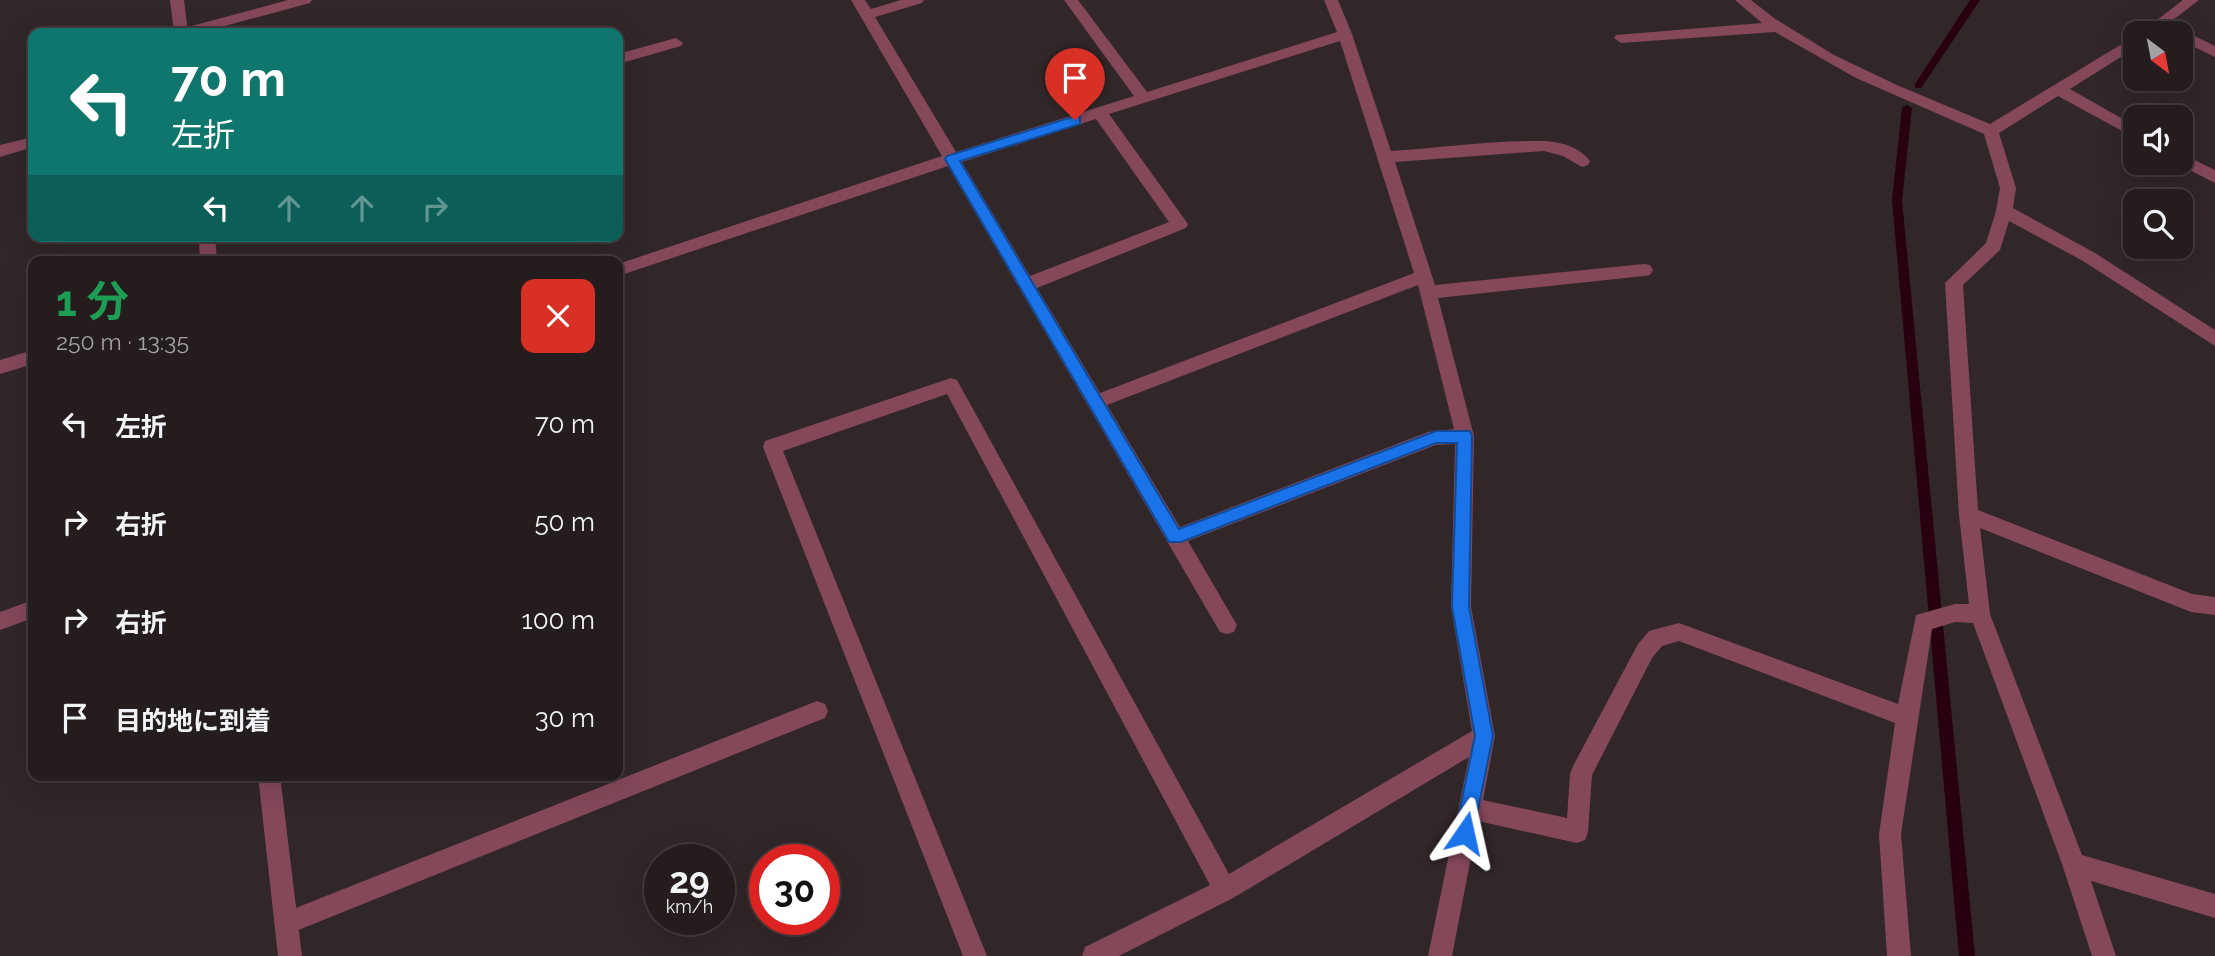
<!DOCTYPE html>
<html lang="ja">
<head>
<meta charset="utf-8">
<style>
	body { margin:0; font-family:Raleway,"Noto Sans JP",sans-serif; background:#2d2527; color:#f1f3f6; height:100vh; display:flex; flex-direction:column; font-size:26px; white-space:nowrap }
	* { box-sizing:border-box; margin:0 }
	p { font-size:23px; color:#a3a1a4 }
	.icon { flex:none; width:38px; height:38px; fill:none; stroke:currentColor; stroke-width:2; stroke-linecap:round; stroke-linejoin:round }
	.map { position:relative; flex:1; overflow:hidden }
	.details { position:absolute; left:28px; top:256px; width:595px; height:525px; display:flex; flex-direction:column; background:#251c1e; border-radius:14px; box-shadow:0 7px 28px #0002,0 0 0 2px #423a3c }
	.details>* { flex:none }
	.top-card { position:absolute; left:28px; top:28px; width:595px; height:214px; border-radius:14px; box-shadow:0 7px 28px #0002,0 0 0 2px #423a3c; background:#0f766e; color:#fff; overflow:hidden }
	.needle { width:46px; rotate:148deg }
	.buttons { position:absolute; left:2123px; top:21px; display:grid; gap:14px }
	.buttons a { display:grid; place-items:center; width:70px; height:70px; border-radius:14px; background:#251c1e; box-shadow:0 7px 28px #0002,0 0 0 2px #423a3c; font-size:35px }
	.speed { position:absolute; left:644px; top:844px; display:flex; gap:14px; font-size:35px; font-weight:700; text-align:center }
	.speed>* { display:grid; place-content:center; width:91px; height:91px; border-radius:50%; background:#251c1e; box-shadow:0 7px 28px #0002,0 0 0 2px #423a3c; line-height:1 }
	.speed small { font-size:18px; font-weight:400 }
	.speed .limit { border:10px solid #d22; background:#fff; color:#111 }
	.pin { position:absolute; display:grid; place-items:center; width:60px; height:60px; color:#fff; margin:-72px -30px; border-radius:50% 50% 50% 0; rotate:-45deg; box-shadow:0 0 7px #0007 }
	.pin .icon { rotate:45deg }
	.me { position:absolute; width:77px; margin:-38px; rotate:11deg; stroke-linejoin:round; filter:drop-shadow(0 0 5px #0008) }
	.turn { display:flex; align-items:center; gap:24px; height:147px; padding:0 28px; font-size:32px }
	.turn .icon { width:91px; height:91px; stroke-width:2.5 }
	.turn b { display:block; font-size:49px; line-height:60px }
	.lanes { display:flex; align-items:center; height:66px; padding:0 28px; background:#0003; justify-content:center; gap:35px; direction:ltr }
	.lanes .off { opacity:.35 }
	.round { display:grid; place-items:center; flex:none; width:74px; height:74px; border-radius:14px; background:#2d2527 }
	.overview { display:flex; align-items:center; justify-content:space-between; height:119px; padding:0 28px }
	h1 { font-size:42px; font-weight:700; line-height:52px; color:#1e9e55 }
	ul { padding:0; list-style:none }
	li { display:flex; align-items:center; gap:21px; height:98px; padding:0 28px }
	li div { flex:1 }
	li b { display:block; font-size:26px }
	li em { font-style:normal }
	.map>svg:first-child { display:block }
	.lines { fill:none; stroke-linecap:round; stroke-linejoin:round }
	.stream { fill:#29000f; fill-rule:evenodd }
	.minor { fill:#844859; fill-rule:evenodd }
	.tertiary { fill:#844859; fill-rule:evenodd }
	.route { fill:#1a73e8; stroke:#114b97; stroke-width:2 }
</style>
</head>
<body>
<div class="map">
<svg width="2215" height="956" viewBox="0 0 2215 956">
	<rect width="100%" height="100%" fill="#312628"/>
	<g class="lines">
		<path class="stream" d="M1970 0H1980L1921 88H1915V84Z
			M1907 105 1912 108 1902 200 1975 956H1959L1892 200 1902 108Z"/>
		<path class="minor" d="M288 0H312L310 3 199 33H175L177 30Z
			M851 0H865L871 9 901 0H924L922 3 875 17 956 152 1134 96 1064 0H1078L1147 92 1337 32 1324 0H1338L1352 34 1391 151C1441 148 1492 140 1542 141 1559 141 1580 147 1590 161L1588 165 1582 167 1563 156 1544 151 1395 162 1435 285 1644 264 1650 265 1653 270 1650 275 1644 276 1438 298 1474 436 1471 607 1495 736 1483 800 1567 818 1570 774 1573 766 1638 644 1649 631 1679 623 1898 704 1916 615 1955 604H1969L1959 515 1945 283 1986 243 1996 211 2000 188 1984 134 1856 78 1775 32 1621 43 1614 38 1616 35 1762 23 1735 0H1751L1774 18 1834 55 1899 86 1990 124 2135 36V48L2070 89 2135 126V138L2058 96 1999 133 2016 188 2013 208 2095 253 2215 330V346L2083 261 2009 221 2000 250 1963 285 1978 510 2192 594 2215 597V615L2191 612 1980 528 1990 614 2082 855 2215 894V918L2091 881 2116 956H2092L2062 864 1973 623 1955 622 1932 629 1901 834 1911 956H1887L1879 834 1895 723 1679 641 1662 646 1652 658 1592 775 1588 832 1585 840 1577 843 1478 821 1452 956H1428L1469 757 1233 898 1119 956H1082L1085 947 1210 885 947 394 783 451 987 956H963L763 447 765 441 951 378 957 380 1229 874 1472 731 1451 607 1455 444 1436 445 1188 541 1237 625 1234 632 1227 634 1220 632 948 166 618 276V264L942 156ZM1340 41 1414 273 1100 393 1037 288 1186 228 1188 224 1109 114ZM1096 119 1169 222 1030 276 962 162ZM1418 285 1454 429 1428 432 1180 527 1107 405Z
			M2183 0H2199L2156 33H2140Z
			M2180 29 2215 46V57L2180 40V33H2173Z
			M676 38 683 43 681 46 618 64V54Z
			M33 137V147L0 157V145Z
			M2180 153 2215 170V183L2176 163H2180Z
			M33 350V364L0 374V360Z
			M33 600V618L0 630V612Z
			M817 701 825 704 828 711 825 718 286 935 278 931 274 923 278 915Z"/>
		<path class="tertiary" d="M170 0H184L188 33H174Z
			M199 236H215L217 261H200Z
			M258 775H280L302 956H278Z"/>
	</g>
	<path class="route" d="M1075 116 1080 117V124L960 161 1179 529 1436 431H1470L1472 436 1469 607 1493 736 1472 839 1465 842 1458 839 1455 833 1475 736 1452 607 1457 443H1436L1181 542H1169L945 159 947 156Z"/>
</svg>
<div class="buttons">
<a><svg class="needle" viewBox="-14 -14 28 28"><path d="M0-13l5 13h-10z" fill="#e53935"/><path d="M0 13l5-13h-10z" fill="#a3a1a4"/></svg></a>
<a><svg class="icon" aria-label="sound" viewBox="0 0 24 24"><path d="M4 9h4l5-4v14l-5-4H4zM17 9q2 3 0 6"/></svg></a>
<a><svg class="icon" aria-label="search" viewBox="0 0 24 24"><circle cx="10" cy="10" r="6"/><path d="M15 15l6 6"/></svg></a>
</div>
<div class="speed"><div>29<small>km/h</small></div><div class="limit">30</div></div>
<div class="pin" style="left:1075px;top:120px;background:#d93025"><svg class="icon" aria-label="arrive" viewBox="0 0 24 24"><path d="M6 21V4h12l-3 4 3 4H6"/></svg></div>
<svg class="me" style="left:1465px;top:833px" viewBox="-20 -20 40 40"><path d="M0-17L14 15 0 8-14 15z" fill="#1a73e8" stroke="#fff" stroke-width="4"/></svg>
<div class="top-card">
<div class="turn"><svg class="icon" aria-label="left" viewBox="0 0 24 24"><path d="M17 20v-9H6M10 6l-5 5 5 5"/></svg><div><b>70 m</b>左折</div></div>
<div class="lanes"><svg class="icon" aria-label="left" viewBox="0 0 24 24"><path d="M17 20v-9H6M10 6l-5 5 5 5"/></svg><svg class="icon off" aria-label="ahead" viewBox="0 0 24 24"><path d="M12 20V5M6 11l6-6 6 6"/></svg><svg class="icon off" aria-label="ahead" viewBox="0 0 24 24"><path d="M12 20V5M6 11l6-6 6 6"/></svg><svg class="icon off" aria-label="right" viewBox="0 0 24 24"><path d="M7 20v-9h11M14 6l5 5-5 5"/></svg></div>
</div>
<section class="details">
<div class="overview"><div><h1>1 分</h1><p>250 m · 13:35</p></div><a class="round" style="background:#d93025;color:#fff"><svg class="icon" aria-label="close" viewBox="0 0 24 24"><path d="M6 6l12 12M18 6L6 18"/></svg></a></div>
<ul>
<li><svg class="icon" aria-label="left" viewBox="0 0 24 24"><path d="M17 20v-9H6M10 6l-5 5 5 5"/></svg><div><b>左折</b></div><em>70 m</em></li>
<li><svg class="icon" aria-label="right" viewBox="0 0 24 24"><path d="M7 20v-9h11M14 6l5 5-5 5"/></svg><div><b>右折</b></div><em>50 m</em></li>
<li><svg class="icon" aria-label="right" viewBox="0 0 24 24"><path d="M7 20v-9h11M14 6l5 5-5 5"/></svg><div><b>右折</b></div><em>100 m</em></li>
<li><svg class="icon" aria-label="arrive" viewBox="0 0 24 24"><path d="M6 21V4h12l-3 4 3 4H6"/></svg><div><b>目的地に到着</b></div><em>30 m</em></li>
</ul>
</section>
</div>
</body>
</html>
